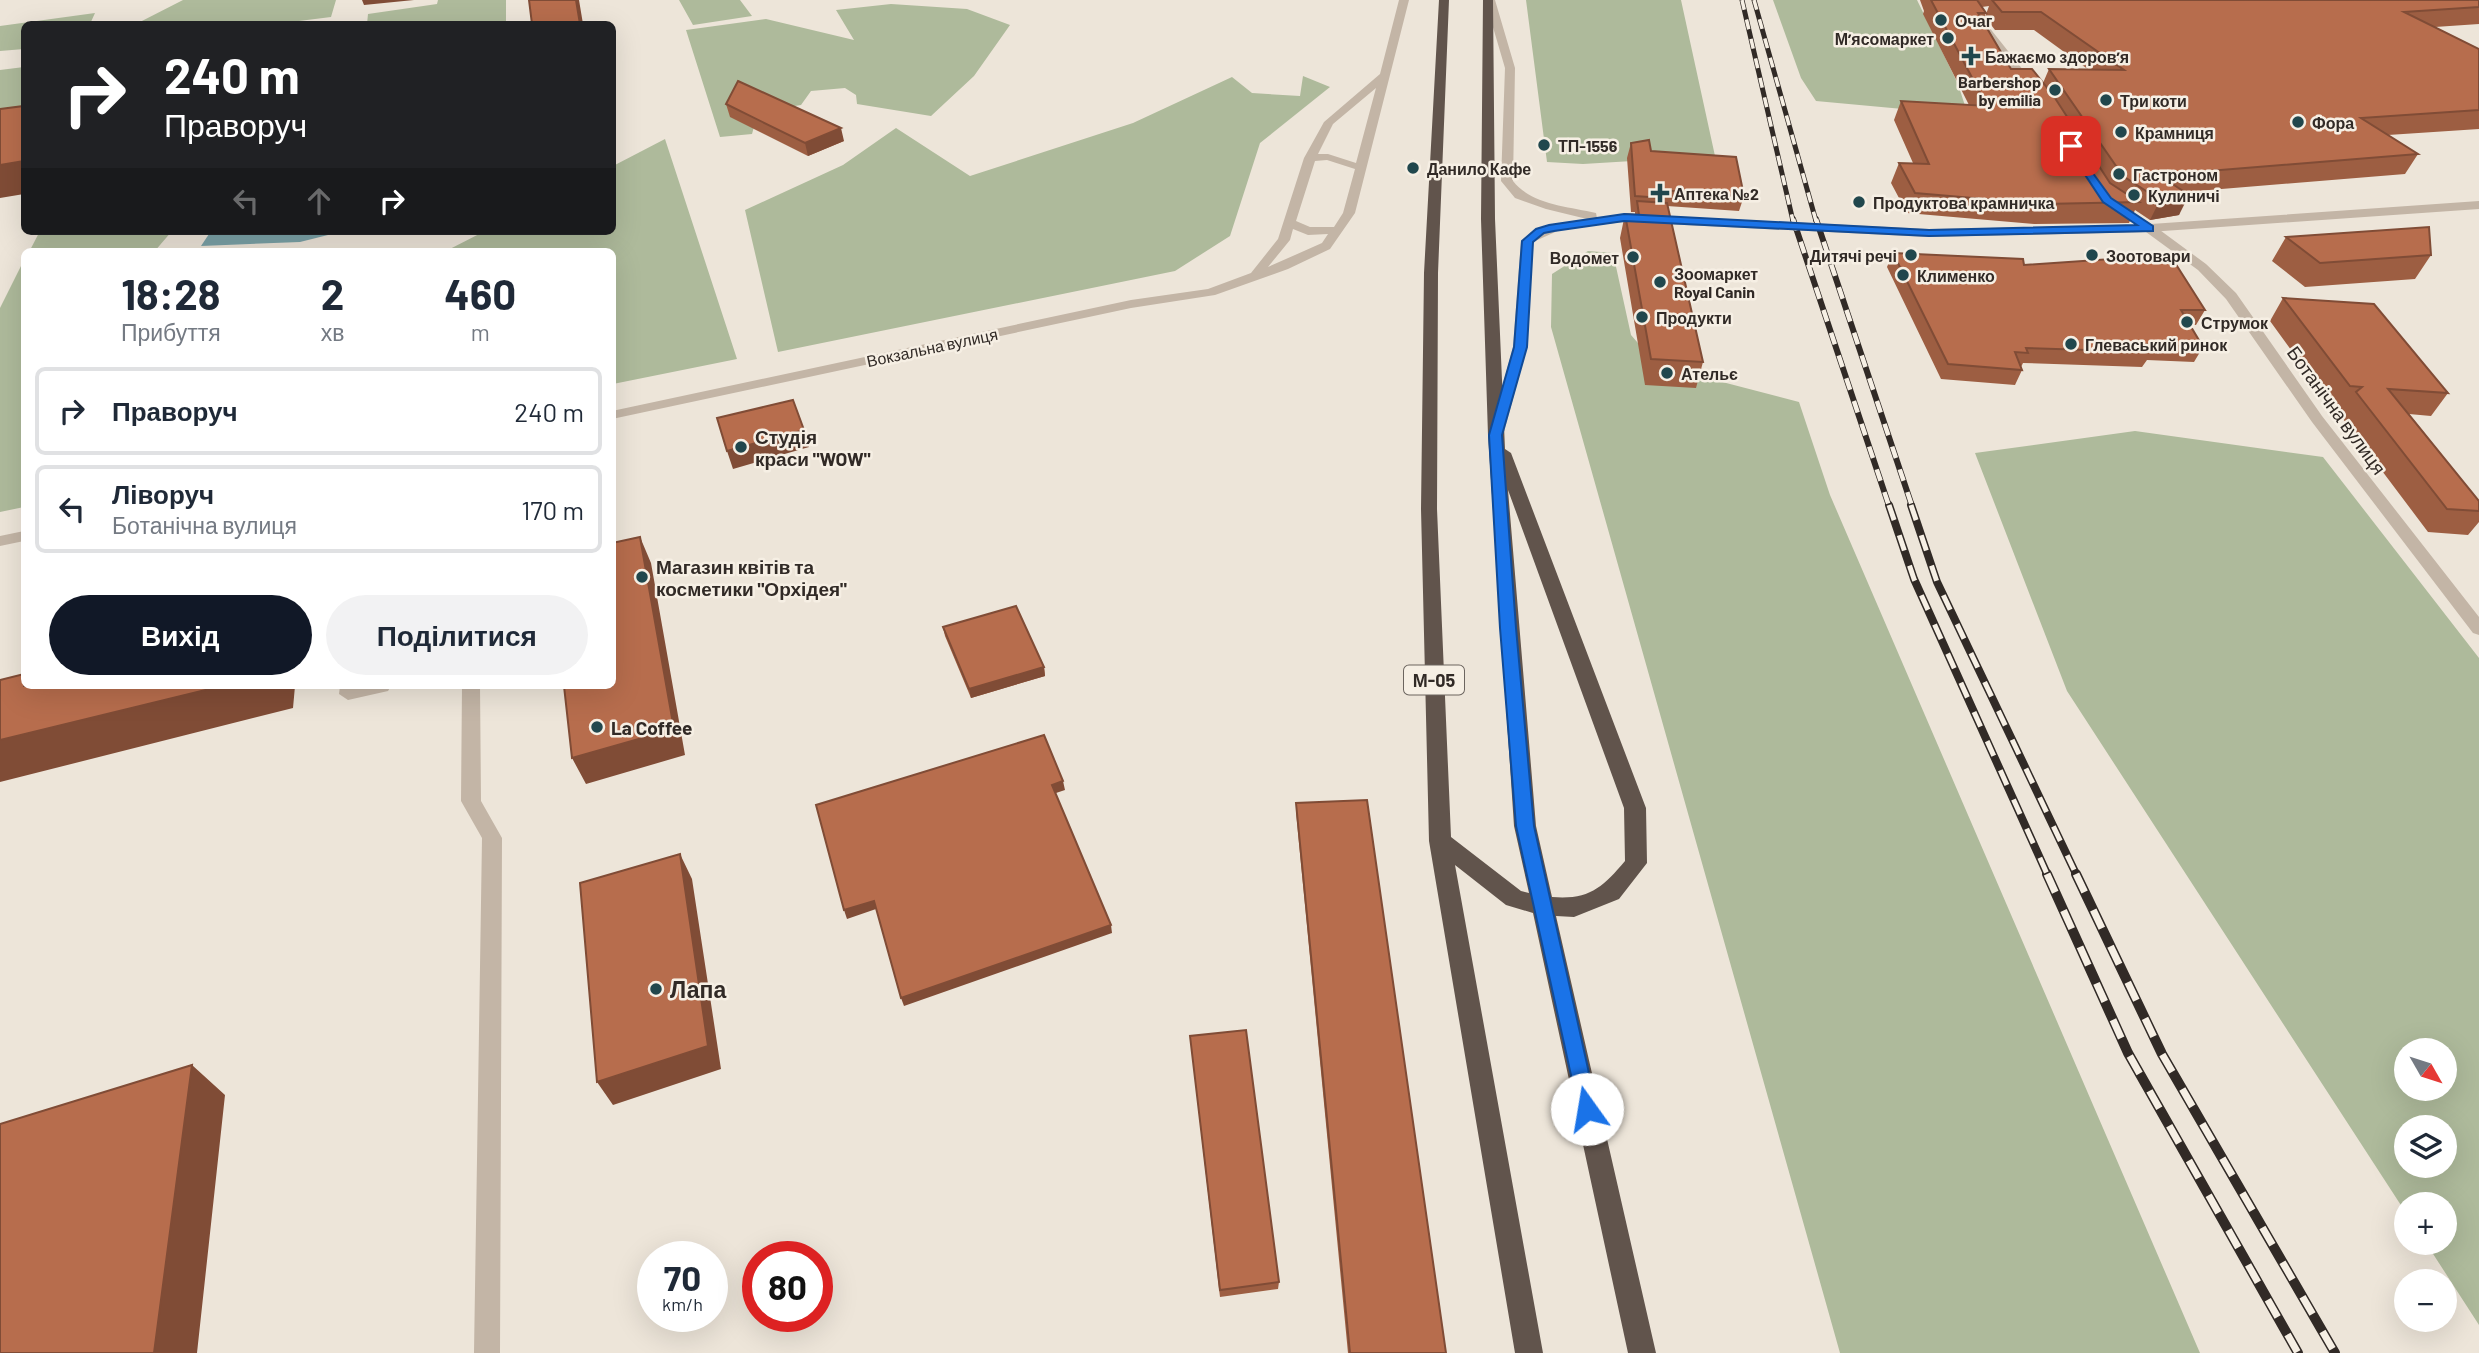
<!DOCTYPE html>
<html lang="uk">
<head>
<meta charset="utf-8">
<style>
	body { margin:0; font-family:Barlow,sans-serif; background:#f2f2f3; color:#1f2937; height:100vh; display:flex; flex-direction:column; font-size:26px; white-space:nowrap }
	* { box-sizing:border-box; margin:0 }
	p { font-size:23px; color:#747a83 }
	.icon { flex:none; width:38px; height:38px; fill:none; stroke:currentColor; stroke-width:2; stroke-linecap:round; stroke-linejoin:round }
	.map { position:relative; flex:1; overflow:hidden }
	.panel { position:absolute; left:21px; top:248px; width:595px; height:441px; display:flex; flex-direction:column; background:#fff; border-radius:10px; box-shadow:0 7px 28px #0002 }
	.panel>* { flex:none }
	.hud { position:absolute; left:21px; top:21px; width:595px; height:214px; border-radius:10px; box-shadow:0 7px 28px #0002; background:#202124; color:#fff; overflow:hidden }
	.needle { width:46px; rotate:129deg }
	.controls { position:absolute; left:2394px; top:1038px; display:grid; gap:14px }
	.controls a { display:grid; place-items:center; width:63px; height:63px; border-radius:50%; background:#fff; box-shadow:0 7px 28px #0002; font-size:35px }
	.speed { position:absolute; left:637px; top:1241px; display:flex; gap:14px; font-size:35px; font-weight:700; text-align:center }
	.speed>* { display:grid; place-content:center; width:91px; height:91px; border-radius:50%; background:#fff; box-shadow:0 7px 28px #0002; line-height:1 }
	.speed small { font-size:18px; font-weight:400 }
	.speed .limit { border:10px solid #d22; background:#fff; color:#111 }
	.pin { position:absolute; display:grid; place-items:center; width:60px; height:60px; color:#fff; margin:-30px; border-radius:14px; box-shadow:0 4px 10px #0006 }
	.me { position:absolute; width:77px; margin:-38px; rotate:347deg; stroke-linejoin:round; filter:drop-shadow(0 0 5px #0008) }
	.turn { display:flex; align-items:center; gap:24px; height:147px; padding:0 28px; font-size:32px }
	.turn .icon { width:91px; height:91px; stroke-width:2.5 }
	.turn b { display:block; font-size:49px; line-height:60px }
	.lanes { display:flex; align-items:center; height:66px; padding:0 28px; background:#0003; justify-content:center; gap:35px; direction:ltr }
	.lanes .off { opacity:.35 }
	.eta { display:flex; justify-content:space-evenly; align-items:center; height:119px; text-align:center }
	.eta b { font-size:42px; font-weight:700; line-height:49px }
	.action { display:flex; gap:14px; margin-top:auto; padding:14px 28px }
	.action a { flex:1; height:80px; border-radius:42px; background:#111827; color:#fff; font-size:28px; font-weight:700; line-height:80px; text-align:center }
	.action a+a { background:#f2f2f3; color:#1f2937 }
	ul { padding:0; list-style:none }
	li { display:flex; align-items:center; gap:21px; height:88px; margin:0 14px 10px; padding:0 14px; border:4px solid #e0e1e3; border-radius:10px }
	li div { flex:1 }
	li b { display:block; font-size:26px }
	li em { font-style:normal }
	.map>svg:first-child { display:block }
	.green { fill:#aeba9b; fill-rule:evenodd }
	.water { fill:#7ba2a7 }
	.lines { fill:none; stroke-linecap:round; stroke-linejoin:round }
	.minor { fill:#c3b5a6; fill-rule:evenodd }
	.tertiary { fill:#c3b5a6; fill-rule:evenodd }
	.trunk { fill:#61544c; fill-rule:evenodd }
	.rail-far3-casing { stroke:#312a26; stroke-width:5 }
	.rail-far2-casing { stroke:#312a26; stroke-width:6 }
	.rail-far1-casing { stroke:#312a26; stroke-width:8 }
	.rail-casing { stroke:#312a26; stroke-width:10 }
	.rail-far3 { stroke:#f6efe4; stroke-width:3.5; stroke-dasharray:10; stroke-linecap:butt }
	.rail-far2 { stroke:#f6efe4; stroke-width:4.5; stroke-dasharray:12; stroke-linecap:butt }
	.rail-far1 { stroke:#f6efe4; stroke-width:5; stroke-dasharray:16; stroke-linecap:butt }
	.rail { stroke:#f6efe4; stroke-width:7; stroke-dasharray:20; stroke-linecap:butt }
	.wall { fill:#9d5e42; fill-rule:evenodd }
	.shaded-wall { fill:#804c36 }
	.building { fill:#b76d4d; stroke:#804c36; stroke-width:2 }
	.route { fill:#1a73e8; stroke:#114b97; stroke-width:2 }
	.poi-dot { fill:#21474d; stroke:#f6efe4; stroke-width:2.5 }
	.labels { text-anchor:middle; dominant-baseline:central; stroke-width:5; stroke-linejoin:round; paint-order:stroke }
	.far-poi-label { font-size:16px; font-weight:bold; fill:#312a26; stroke:#f6efe4; text-anchor:start }
	.far-street-label { font-size:16px; fill:#312a26; stroke:#f6efe4 }
	.shield { fill:#f6efe4; stroke:#6c655f; stroke-width:2 }
	.shield-label { font-size:18px; font-weight:bold; fill:#312a26 }
	.street-label { font-size:19px; fill:#312a26; stroke:#f6efe4 }
	.poi-label { font-size:19px; font-weight:bold; fill:#312a26; stroke:#f6efe4; text-anchor:start }
	.near-poi-label { font-size:23px; font-weight:bold; fill:#312a26; stroke:#f6efe4; text-anchor:start }
</style>
</head>
<body>
<div class="map">
<svg width="2479" height="1353" viewBox="0 0 2479 1353">
	<rect width="100%" height="100%" fill="#ede5d9"/>
	<path class="green" d="M183 0H336L331 17 275 24H136Z
		M438 0H506V24H367L368 14 437 4Z
		M679 0H740L752 16 693 25Z
		M1526 0H1681L1715 156 1583 164 1547 162Z
		M1773 0H1917L1958 84 1968 115 1816 101 1801 78Z
		M891 4 967 9 1010 25 974 76 931 116 857 104 856 95 845 88 811 91 801 105 758 112 752 134 720 137 686 30 766 19 854 40 836 10Z
		M95 13 90 24H24V49L0 51V26Z
		M24 67V127L0 129V70Z
		M1232 77 1252 93 1300 96 1303 76 1330 87 1260 143 1230 236 1175 271 778 352 745 210 843 165 896 128 970 176 1133 123Z
		M665 139 737 359 613 384 612 252H444L485 231H612L613 166Z
		M40 231H172L154 252H29Z
		M1588 251 1613 253 1631 335 1657 365 1799 402 1830 495 2200 1353H1840L1551 327 1552 274Z
		M24 260V507L0 512V308Z
		M2135 431 2323 457 2479 658V1325L2426 1243 2445 1242V1204H2406V1213L2067 691 1975 453ZM2406 1050H2445V1088H2406ZM2406 1127H2445V1166H2406Z"/>
	<path class="water" d="M211 231H344L300 242 201 246Z"/>
	<g class="lines">
		<path class="minor" d="M1962 0H1972L1977 12 2035 85V89H2027L1970 15Z
			M2479 201V209L2149 232 2107 204 2117 202 2151 224Z
			M340 686H391L388 691 348 700 339 694Z
			M462 686H480L481 801 502 838 500 1353H474L482 838 461 801Z"/>
		<path class="tertiary" d="M1399 0H1409L1355 213 1330 249 1288 269 1215 295 1131 308 612 419V411L1131 300 1208 289 1251 273 1278 239 1304 158 1324 122 1380 74ZM1376 88 1356 163 1328 154H1318L1333 124ZM1327 160 1355 169 1343 213 1334 227H1310L1296 221 1315 161ZM1293 229 1308 235 1328 234 1322 243 1268 267 1290 240Z
			M1485 0H1495L1515 68 1513 181C1532 205 1567 206 1596 213L1597 218 1624 214 1929 229 2153 225 2206 264 2236 293 2322 416 2479 617V635L2473 633 2312 422 2226 299 2198 270 2146 232 1929 237 1624 222 1562 229 1533 242 1527 347 1504 432 1502 435H1492L1490 432 1513 347 1521 241 1545 226 1587 219 1546 209 1515 198 1501 181 1505 68Z
			M24 531V541L0 546V536Z"/>
		<path class="trunk" d="M1439 0H1449L1438 273 1437 509 1451 837 1521 891 1529 893 1514 826 1488 435 1481 219 1483 0H1493L1495 219 1505 449 1511 453 1646 808 1647 863 1619 899 1574 917 1556 916 1656 1353H1628L1533 913 1506 905 1455 865 1543 1353H1515L1429 841 1421 509 1424 273ZM1508 490 1624 808 1625 861C1602 888 1589 900 1552 897L1536 826Z"/>
		<g class="rail-far3-casing">
			<path id="rail-far3" d="M1742 0 1793 221
				M1754 0 1816 221"/>
		</g>
		<g class="rail-far2-casing">
			<path id="rail-far2" d="M1793 219 1889 506
				M1816 219 1912 506"/>
		</g>
		<g class="rail-far1-casing">
			<path id="rail-far1" d="M1889 505 1914 579 2048 876
				M1911 505 1937 582 2077 876"/>
		</g>
		<g class="rail-casing">
			<path id="rail" d="M2047 874 2128 1053 2298 1353
				M2076 874 2162 1054 2335 1353"/>
		</g>
		<use href="#rail-far3" class="rail-far3"/>
		<use href="#rail-far2" class="rail-far2"/>
		<use href="#rail-far1" class="rail-far1"/>
		<use href="#rail" class="rail"/>
	</g>
	<path class="wall" d="M1920 0H2479V24L2435 27 2479 49V129L2388 135 2418 154 2405 174 2185 192 2179 215 2150 220 2135 210 2129 223 2034 224 1907 213 1891 183 1899 163H1913L1894 120 1901 101 1969 105 1923 14 1924 11ZM1989 6 1985 17 1995 30H2034L2089 70 2049 69 2043 83 2011 69 1983 20 1986 13 1982 7Z
		M726 104 844 141 808 156 730 117Z
		M1631 143 1651 151 1744 196 1739 211 1667 206 1703 362 1696 388 1645 385 1620 238 1625 214 1635 215V212H1631L1627 158Z
		M2286 237 2431 255 2415 279 2305 287 2272 261Z
		M1893 253 2205 310 2196 325H2190L2203 347 2194 362 2147 360 2142 367 2023 363 2021 367 2022 370 2015 385 1941 379 1887 267Z
		M2283 298 2448 393 2431 416 2409 414 2479 501V522L2468 535 2428 532 2340 415 2343 410 2334 409 2270 321Z
		M943 627 1044 667 1045 676 971 698 945 636Z
		M1296 803 1446 1353H1348L1296 812Z
		M1190 1036 1279 1282 1278 1289 1220 1297Z"/>
	<path class="shaded-wall" d="M362 0H414L364 5Z
		M576 0H579L583 24H580Z
		M841 128 844 141 808 156 805 143Z
		M24 161V194L0 198V165Z
		M2189 195 2179 215 2150 220 2160 200Z
		M804 430 809 447 733 469 727 451Z
		M640 537 651 563 685 755 586 784 572 758Z
		M1044 667 1045 676 971 698 969 689Z
		M222 686H295L293 708 0 782V740Z
		M1063 781 1065 790 1053 794 1052 785Z
		M680 854 692 879 721 1069 613 1105 597 1082Z
		M874 901 876 909 847 919 844 910Z
		M1111 925 1112 933 904 1006 901 998Z
		M192 1065 225 1095 197 1353H154Z"/>
	<path class="building" d="M529 0H576L580 24H532Z
		M1931 0H1977L1986 13H1978L2011 69H2032L2053 95 2110 183 2139 202 2043 204 1915 193 1899 163 1929 164 1901 101 1987 106Z
		M1992 0H2479V7L2404 12 2479 49V110L2361 118 2418 154 2159 175 2189 195 2160 200 2123 176 2049 69 2124 70 2041 12H2002Z
		M738 81 841 128 805 143 726 104Z
		M24 106V161L0 165V109Z
		M1649 140 1651 151 1736 157 1744 196 1660 190 1662 198 1635 196 1631 143Z
		M1637 201 1667 203 1703 362 1651 359 1625 214 1639 215Z
		M2429 227 2431 255 2320 263 2286 237Z
		M1893 253 2023 259 2024 265 2170 255 2205 310H2181L2203 347 2145 344 2151 352 2026 348 2028 353 2015 352 2022 370 1948 364Z
		M2283 298 2374 304 2448 393 2388 389 2479 501V511L2447 509 2356 392 2362 387 2350 386Z
		M793 400 804 430 727 451 717 418Z
		M640 537 674 729 572 758 564 686H612V543Z
		M1016 606 1044 667 969 689 943 627Z
		M24 674V686H222L0 740V680Z
		M1044 735 1063 781 1052 785 1111 925 901 998 874 901 844 910 816 805Z
		M1367 800 1446 1353H1350L1296 803Z
		M680 854 708 1046 597 1082 580 883Z
		M1246 1030 1279 1282 1220 1290 1190 1036Z
		M192 1065 154 1353H0V1124Z"/>
	<path class="route" d="M2071 143 2111 198 2153 226V231L1929 236 1624 221 1554 231 1544 233 1533 242 1527 347 1502 435 1516 628 1534 826 1597 1109 1594 1116 1587 1119 1580 1116 1516 826 1500 628 1489 435 1514 347 1522 241 1536 229 1549 225 1624 214 1929 230 2137 225 2103 202 2066 146Z"/>
	<g class="poi-dot">
		<circle cx="1941" cy="20" r="7"/>
		<circle cx="1948" cy="38" r="7"/>
		<path d="M1967.5 45.5h7v7h7v7h-7v7h-7v-7h-7v-7h7z"/>
		<circle cx="2055" cy="90" r="7"/>
		<circle cx="2106" cy="100" r="7"/>
		<circle cx="2298" cy="122" r="7"/>
		<circle cx="2121" cy="132" r="7"/>
		<circle cx="1544" cy="145" r="7"/>
		<circle cx="1413" cy="168" r="7"/>
		<circle cx="2119" cy="174" r="7"/>
		<path d="M1656.5 182.5h7v7h7v7h-7v7h-7v-7h-7v-7h7z"/>
		<circle cx="2134" cy="195" r="7"/>
		<circle cx="1859" cy="202" r="7"/>
		<circle cx="1911" cy="255" r="7"/>
		<circle cx="2092" cy="255" r="7"/>
		<circle cx="1633" cy="257" r="7"/>
		<circle cx="1903" cy="275" r="7"/>
		<circle cx="1660" cy="282" r="7"/>
		<circle cx="1642" cy="317" r="7"/>
		<circle cx="2187" cy="322" r="7"/>
		<circle cx="2071" cy="344" r="7"/>
		<circle cx="1667" cy="373" r="7"/>
		<circle cx="741" cy="447" r="7"/>
		<circle cx="642" cy="577" r="7"/>
		<circle cx="597" cy="727" r="7"/>
		<circle cx="656" cy="989" r="7"/>
	</g>
	<g class="labels">
		<g class="far-poi-label">
			<text x="1955" y="20">Очаг</text>
			<text x="1934" y="38" text-anchor="end">Мʼясомаркет</text>
			<text x="1985" y="56">Бажаємо здоровʼя</text>
			<text x="2041" y="81" text-anchor="end">Barbershop<tspan x="2041" dy="18">by emilia</tspan></text>
			<text x="2120" y="100">Три коти</text>
			<text x="2312" y="122">Фора</text>
			<text x="2135" y="132">Крамниця</text>
			<text x="1558" y="145">ТП-1556</text>
			<text x="1427" y="168">Данило Кафе</text>
			<text x="2133" y="174">Гастроном</text>
			<text x="1674" y="193">Аптека №2</text>
			<text x="2148" y="195">Кулиничі</text>
			<text x="1873" y="202">Продуктова крамничка</text>
			<text x="1897" y="255" text-anchor="end">Дитячі речі</text>
			<text x="2106" y="255">Зоотовари</text>
			<text x="1619" y="257" text-anchor="end">Водомет</text>
			<text x="1674" y="273">Зоомаркет<tspan x="1674" dy="18">Royal Canin</tspan></text>
			<text x="1917" y="275">Клименко</text>
			<text x="1656" y="317">Продукти</text>
			<text x="2201" y="322">Струмок</text>
			<text x="2085" y="344">Глеваський ринок</text>
			<text x="1681" y="373">Ательє</text>
		</g>
		<g class="far-street-label">
			<text transform="translate(932 347) rotate(-12)">Вокзальна вулиця</text>
		</g>
		<rect class="shield" x="1404" y="665.5" width="60" height="29" rx="5"/>
		<g class="shield-label">
			<text x="1434" y="680">М-05</text>
		</g>
		<g class="street-label">
			<text transform="translate(2337 410) rotate(54)">Ботанічна вулиця</text>
		</g>
		<g class="poi-label">
			<text x="755" y="436">Студія<tspan x="755" dy="22">краси "WOW"</tspan></text>
			<text x="656" y="566">Магазин квітів та<tspan x="656" dy="22">косметики "Орхідея"</tspan></text>
			<text x="611" y="727">La Coffee</text>
		</g>
		<g class="near-poi-label">
			<text x="670" y="989">Лапа</text>
		</g>
	</g>
</svg>
<div class="controls">
<a><svg class="needle" viewBox="-14 -14 28 28"><path d="M0-13l5 13h-10z" fill="#e53935"/><path d="M0 13l5-13h-10z" fill="#747a83"/></svg></a>
<a><svg class="icon" aria-label="layers" viewBox="0 0 24 24"><path d="M12 4l9 5-9 5-9-5zM3 14l9 5 9-5"/></svg></a>
<a>+</a>
<a>−</a>
</div>
<div class="speed"><div>70<small>km/h</small></div><div class="limit">80</div></div>
<div class="pin" style="left:2071px;top:146px;background:#d93025"><svg class="icon" aria-label="arrive" viewBox="0 0 24 24"><path d="M6 21V4h12l-3 4 3 4H6"/></svg></div>
<svg class="me" style="left:1587px;top:1109px" viewBox="-20 -20 40 40"><circle r="19" fill="#fff"/><path d="M0-13L10 11 0 6-10 11z" fill="#1a73e8"/></svg>
<div class="hud">
<div class="turn"><svg class="icon" aria-label="right" viewBox="0 0 24 24"><path d="M7 20v-9h11M14 6l5 5-5 5"/></svg><div><b>240 m</b>Праворуч</div></div>
<div class="lanes"><svg class="icon off" aria-label="left" viewBox="0 0 24 24"><path d="M17 20v-9H6M10 6l-5 5 5 5"/></svg><svg class="icon off" aria-label="ahead" viewBox="0 0 24 24"><path d="M12 20V5M6 11l6-6 6 6"/></svg><svg class="icon" aria-label="right" viewBox="0 0 24 24"><path d="M7 20v-9h11M14 6l5 5-5 5"/></svg></div>
</div>
<section class="panel">
<div class="eta">
<div><b>18:28</b><p>Прибуття</p></div>
<div><b>2</b><p>хв</p></div>
<div><b>460</b><p>m</p></div>
</div>
<ul>
<li><svg class="icon" aria-label="right" viewBox="0 0 24 24"><path d="M7 20v-9h11M14 6l5 5-5 5"/></svg><div><b>Праворуч</b></div><em>240 m</em></li>
<li><svg class="icon" aria-label="left" viewBox="0 0 24 24"><path d="M17 20v-9H6M10 6l-5 5 5 5"/></svg><div><b>Ліворуч</b><p>Ботанічна вулиця</p></div><em>170 m</em></li>
</ul>
<div class="action"><a>Вихід</a><a>Поділитися</a></div>
</section>
</div>
</body>
</html>
